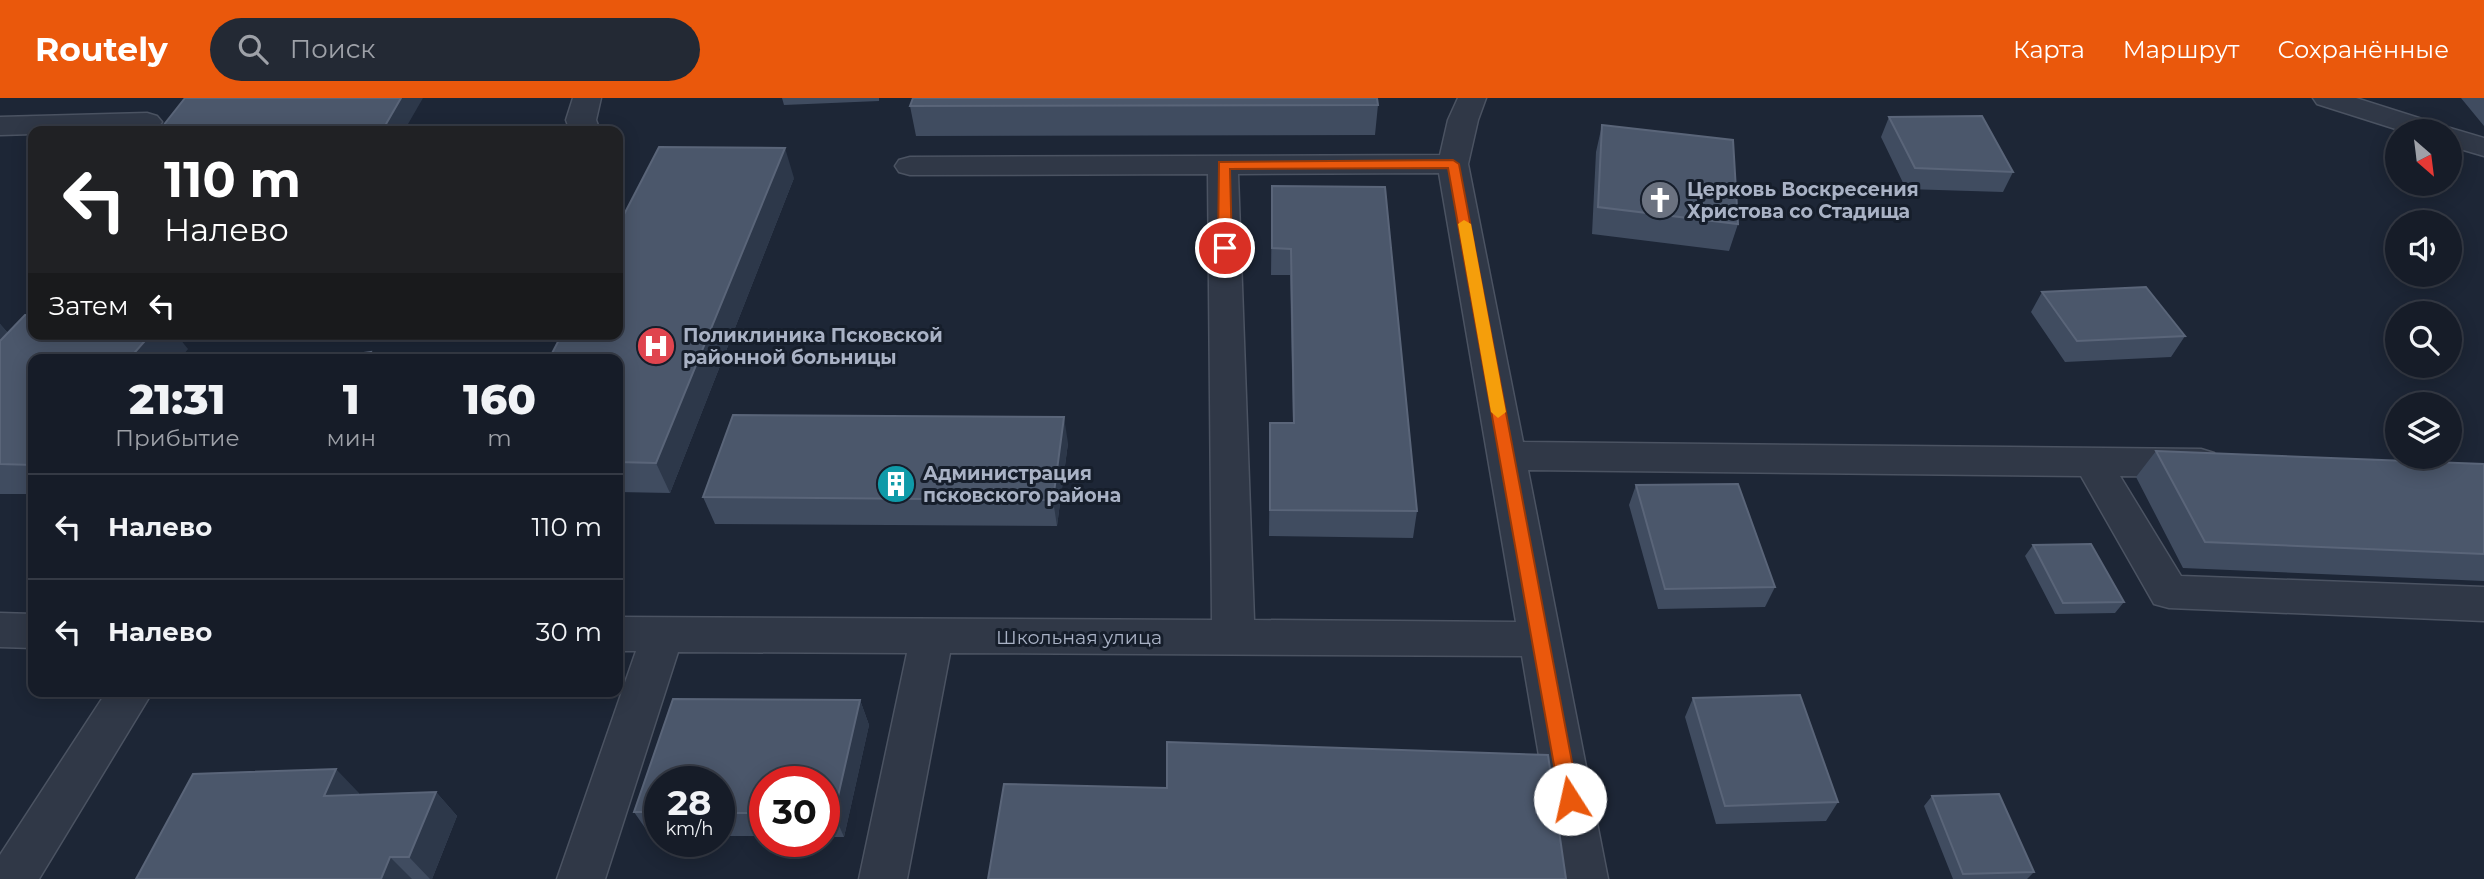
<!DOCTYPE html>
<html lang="ru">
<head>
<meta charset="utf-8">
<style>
	body { margin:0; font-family:Montserrat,sans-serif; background:#232934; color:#f1f3f6; height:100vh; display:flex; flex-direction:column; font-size:26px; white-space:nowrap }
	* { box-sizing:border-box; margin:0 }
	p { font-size:23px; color:#9ea1a8 }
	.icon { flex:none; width:38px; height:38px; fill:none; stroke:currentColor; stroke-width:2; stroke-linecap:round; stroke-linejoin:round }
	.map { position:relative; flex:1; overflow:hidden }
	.sheet { position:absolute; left:28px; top:256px; width:595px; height:343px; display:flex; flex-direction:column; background:#161c28; border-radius:14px; box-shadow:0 4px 18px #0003,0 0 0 2px #353a45 }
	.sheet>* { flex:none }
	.hud { position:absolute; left:28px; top:28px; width:595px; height:214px; border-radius:14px; box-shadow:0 4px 18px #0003,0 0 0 2px #353a45; background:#202124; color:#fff; overflow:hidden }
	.needle { width:46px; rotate:152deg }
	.tools { position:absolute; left:2385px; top:21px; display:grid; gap:14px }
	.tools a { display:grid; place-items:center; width:77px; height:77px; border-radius:50%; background:#161c28; box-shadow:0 4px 18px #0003,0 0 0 2px #353a45; font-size:35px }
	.speed { position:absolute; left:644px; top:668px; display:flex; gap:14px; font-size:35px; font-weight:700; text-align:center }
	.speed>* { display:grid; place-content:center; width:91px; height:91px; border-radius:50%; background:#161c28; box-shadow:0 4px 18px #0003,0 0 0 2px #353a45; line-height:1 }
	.speed small { font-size:18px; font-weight:400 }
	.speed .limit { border:10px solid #d22; background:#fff; color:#111 }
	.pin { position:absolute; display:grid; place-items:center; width:60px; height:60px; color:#fff; margin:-30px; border:4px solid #fff; border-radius:50%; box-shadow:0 2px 7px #0007 }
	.me { position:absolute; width:77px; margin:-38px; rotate:350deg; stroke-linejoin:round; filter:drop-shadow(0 0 5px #0008) }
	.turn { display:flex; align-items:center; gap:24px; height:147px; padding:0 21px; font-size:32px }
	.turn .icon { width:91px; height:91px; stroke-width:2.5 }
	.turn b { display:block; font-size:49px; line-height:60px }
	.then { display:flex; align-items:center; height:66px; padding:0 21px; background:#0003; gap:14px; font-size:26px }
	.eta { display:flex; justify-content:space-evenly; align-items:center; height:119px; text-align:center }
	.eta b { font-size:42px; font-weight:800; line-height:49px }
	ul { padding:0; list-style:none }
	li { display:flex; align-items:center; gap:21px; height:105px; padding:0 21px; border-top:2px solid #353a45 }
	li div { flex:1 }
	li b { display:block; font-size:26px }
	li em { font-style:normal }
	header { display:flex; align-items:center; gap:42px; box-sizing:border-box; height:98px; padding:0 35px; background:#ea580c; color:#fff }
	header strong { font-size:33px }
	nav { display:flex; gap:38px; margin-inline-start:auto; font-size:24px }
	.search { width:490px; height:63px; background:#232934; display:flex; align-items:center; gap:18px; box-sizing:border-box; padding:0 24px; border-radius:38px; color:#9ea1a8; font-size:26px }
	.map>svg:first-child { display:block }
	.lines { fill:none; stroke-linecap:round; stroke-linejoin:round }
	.minor-casing { stroke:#4b5362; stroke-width:3 }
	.minor { fill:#303847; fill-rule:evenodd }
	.wall { fill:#404c60 }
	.shaded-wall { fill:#2d384a }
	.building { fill:#4b576b; stroke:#5a6579; stroke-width:2 }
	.route { fill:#ea580c; stroke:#983908; stroke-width:2 }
	.slow { fill:#f59e0b }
	.labels { text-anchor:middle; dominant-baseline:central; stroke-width:6; stroke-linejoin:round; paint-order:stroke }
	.poi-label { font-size:19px; font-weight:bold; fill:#a9b2c5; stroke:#161e2b; text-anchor:start }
	.street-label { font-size:19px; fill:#a9b2c5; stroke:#161e2b }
</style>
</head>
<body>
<header>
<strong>Routely</strong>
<div class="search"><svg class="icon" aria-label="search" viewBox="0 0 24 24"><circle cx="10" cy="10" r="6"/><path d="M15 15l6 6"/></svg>Поиск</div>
<nav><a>Карта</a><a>Маршрут</a><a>Сохранённые</a></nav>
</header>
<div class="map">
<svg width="2484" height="781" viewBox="0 0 2484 781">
	<rect width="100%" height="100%" fill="#1d2636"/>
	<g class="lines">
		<g class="minor-casing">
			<path id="minor" d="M573 0H601L596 22 600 33H570L566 22Z
				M1458 0H1486L1478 22 1468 66 1523 344 2201 351 2214 355 2220 365 2214 375 2201 379 2120 378 2181 478 2484 489V523L2169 510 2154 506 2081 378 1528 372 1608 781H1560L1522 558 950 555 907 781H859L907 555 678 554 605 781H557L636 553H618V519L1212 522 1208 76 910 77 899 74 895 68 899 62 910 59 1440 57 1448 22ZM1439 75 1516 524 1254 522 1238 76Z
				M2313 0H2356L2441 27 2445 31 2450 30 2484 40V58L2450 48V33H2402L2317 6Z
				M147 15 157 18 162 24 155 33H33V36L0 37V19Z
				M0 515 33 516V550L0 549Z
				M107 593H153L39 781H0V757Z"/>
		</g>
		<use href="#minor" class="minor"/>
	</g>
	<path class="wall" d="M782 0H879V3L784 7Z
		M2461 0H2484V28Z
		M1378 7 1375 37 916 38 910 8Z
		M1889 19 2013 74 2003 94 1906 91 1881 39Z
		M1602 27 1738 126 1729 153 1592 136 1596 54Z
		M794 80 670 395 618 394V261Z
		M1272 88 1417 413 1413 440 1269 438 1270 325H1293L1290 177H1271Z
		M2042 194 2185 238 2171 259 2065 264 2031 214Z
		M0 226 8 235 188 251 33 261V396H0Z
		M1068 345 1057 428 715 426 703 399Z
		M2156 353 2484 366V483L2183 470 2136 379Z
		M1636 387 1775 489 1765 509 1658 511 1629 407Z
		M2033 447 2124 504 2115 515 2055 516 2025 458Z
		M1693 600 1838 704 1826 723 1716 726 1685 619Z
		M673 601 860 602 869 627 844 739H824V684H765V738H719V684H660V738L650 737 634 714Z
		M436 694 457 718 432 781H136L359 695V696Z
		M1932 698 2034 774 2027 781H1953L1924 708Z"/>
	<path class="shaded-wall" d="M401 0H423L404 33H382Z
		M785 50 794 80 670 395 656 365Z
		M0 226 20 249 0 270Z
		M151 236H176L188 251 180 261H129Z
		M371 254 375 261H369Z
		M1064 319 1068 345 1057 428 1053 402Z
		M860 602 869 627 844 739 834 716Z
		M336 671 359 695 348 721 324 698Z
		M436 694 457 718 432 781H430L409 759Z
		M390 759 412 781H381Z"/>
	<path class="building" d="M185 0H401L382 33H159Z
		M913 0H1377L1378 7 910 8Z
		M1982 18 2013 74 1915 70 1889 19Z
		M1602 27 1733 42 1738 126 1598 109Z
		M659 49 785 50 656 365 618 364V261H549L562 236H618V128Z
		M1272 88 1385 89 1417 413 1270 412V325H1294L1291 151 1272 150Z
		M2146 189 2185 238 2077 243 2042 194Z
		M25 217H33V236H151L129 261H33V367L0 366V243Z
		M371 254 369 261H321Z
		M733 317 1064 319 1053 402 703 399Z
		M2156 353 2484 366V456L2205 444Z
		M1738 386 1775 489 1665 491 1636 387Z
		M2091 446 2124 504 2063 505 2033 447Z
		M1800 597 1838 704 1725 708 1693 600Z
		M673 601 860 602 834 716H824V684H765V715H719V684H660V714H634Z
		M1167 644 1548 657 1566 781H988L1004 686 1167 690Z
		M336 671 324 698 436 694 409 759H390L381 781H136L193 676Z
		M1999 696 2034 774 1963 776 1932 698Z"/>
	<path class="route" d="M1453 62 1459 66 1579 701 1576 707 1570 710 1563 707 1560 701 1448 70 1230 71 1232 150 1225 155 1218 150 1219 64Z"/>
	<path class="slow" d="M1464 122 1471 126 1506 314 1498 320 1491 314 1458 126Z"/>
	<defs>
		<g id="church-disc" transform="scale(2.0125)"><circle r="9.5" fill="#6b7280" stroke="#161e2b"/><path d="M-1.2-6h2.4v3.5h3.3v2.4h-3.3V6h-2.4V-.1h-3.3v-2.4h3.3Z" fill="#fff"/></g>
		<g id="hospital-disc" transform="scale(2.0125)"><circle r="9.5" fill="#e0444e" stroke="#161e2b"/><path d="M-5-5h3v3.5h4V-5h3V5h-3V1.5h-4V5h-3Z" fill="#fff"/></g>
		<g id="building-disc" transform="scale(2.0125)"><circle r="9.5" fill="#0f9aa8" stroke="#161e2b"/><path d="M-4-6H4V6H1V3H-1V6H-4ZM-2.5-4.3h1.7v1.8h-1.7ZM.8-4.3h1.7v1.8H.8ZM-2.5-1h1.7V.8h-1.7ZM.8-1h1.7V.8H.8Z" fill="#fff"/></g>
	</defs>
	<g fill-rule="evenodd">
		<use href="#church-disc" x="1660" y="102"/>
		<use href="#hospital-disc" x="656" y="248"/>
		<use href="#building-disc" x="896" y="386"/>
	</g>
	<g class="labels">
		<g class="poi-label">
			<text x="1687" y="91">Церковь Воскресения<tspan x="1687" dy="22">Христова со Стадища</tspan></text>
			<text x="683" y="237">Поликлиника Псковской<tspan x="683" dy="22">районной больницы</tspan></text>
			<text x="923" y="375">Администрация<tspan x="923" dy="22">псковского района</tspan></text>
		</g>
		<g class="street-label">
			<text x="1079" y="539">Школьная улица</text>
		</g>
	</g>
</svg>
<div class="tools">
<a><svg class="needle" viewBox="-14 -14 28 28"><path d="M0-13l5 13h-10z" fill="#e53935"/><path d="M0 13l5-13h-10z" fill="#9ea1a8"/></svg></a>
<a><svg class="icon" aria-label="sound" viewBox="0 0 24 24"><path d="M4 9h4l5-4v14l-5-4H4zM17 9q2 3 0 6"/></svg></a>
<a><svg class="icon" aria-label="search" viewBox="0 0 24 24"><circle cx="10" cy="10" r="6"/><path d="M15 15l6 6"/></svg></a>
<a><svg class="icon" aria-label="layers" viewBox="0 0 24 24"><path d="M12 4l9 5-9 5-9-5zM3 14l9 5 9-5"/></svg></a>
</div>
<div class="speed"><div>28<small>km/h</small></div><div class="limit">30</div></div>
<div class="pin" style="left:1225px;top:150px;background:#d93025"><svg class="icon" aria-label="arrive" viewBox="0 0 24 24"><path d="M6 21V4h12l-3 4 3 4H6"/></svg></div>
<svg class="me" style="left:1570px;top:701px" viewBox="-20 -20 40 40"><circle r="19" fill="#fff"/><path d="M0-13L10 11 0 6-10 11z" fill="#ea580c"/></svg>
<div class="hud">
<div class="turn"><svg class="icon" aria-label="left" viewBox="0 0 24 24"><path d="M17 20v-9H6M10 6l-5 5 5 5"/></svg><div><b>110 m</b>Налево</div></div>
<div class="then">Затем<svg class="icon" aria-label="left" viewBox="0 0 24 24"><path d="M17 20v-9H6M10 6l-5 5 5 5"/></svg></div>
</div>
<section class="sheet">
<div class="eta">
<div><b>21:31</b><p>Прибытие</p></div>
<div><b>1</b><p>мин</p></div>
<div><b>160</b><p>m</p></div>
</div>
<ul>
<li><svg class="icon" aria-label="left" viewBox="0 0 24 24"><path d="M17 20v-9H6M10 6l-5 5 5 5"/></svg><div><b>Налево</b></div><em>110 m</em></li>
<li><svg class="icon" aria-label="left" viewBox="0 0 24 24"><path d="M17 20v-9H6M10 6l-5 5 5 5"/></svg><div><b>Налево</b></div><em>30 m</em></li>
</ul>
</section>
</div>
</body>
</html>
